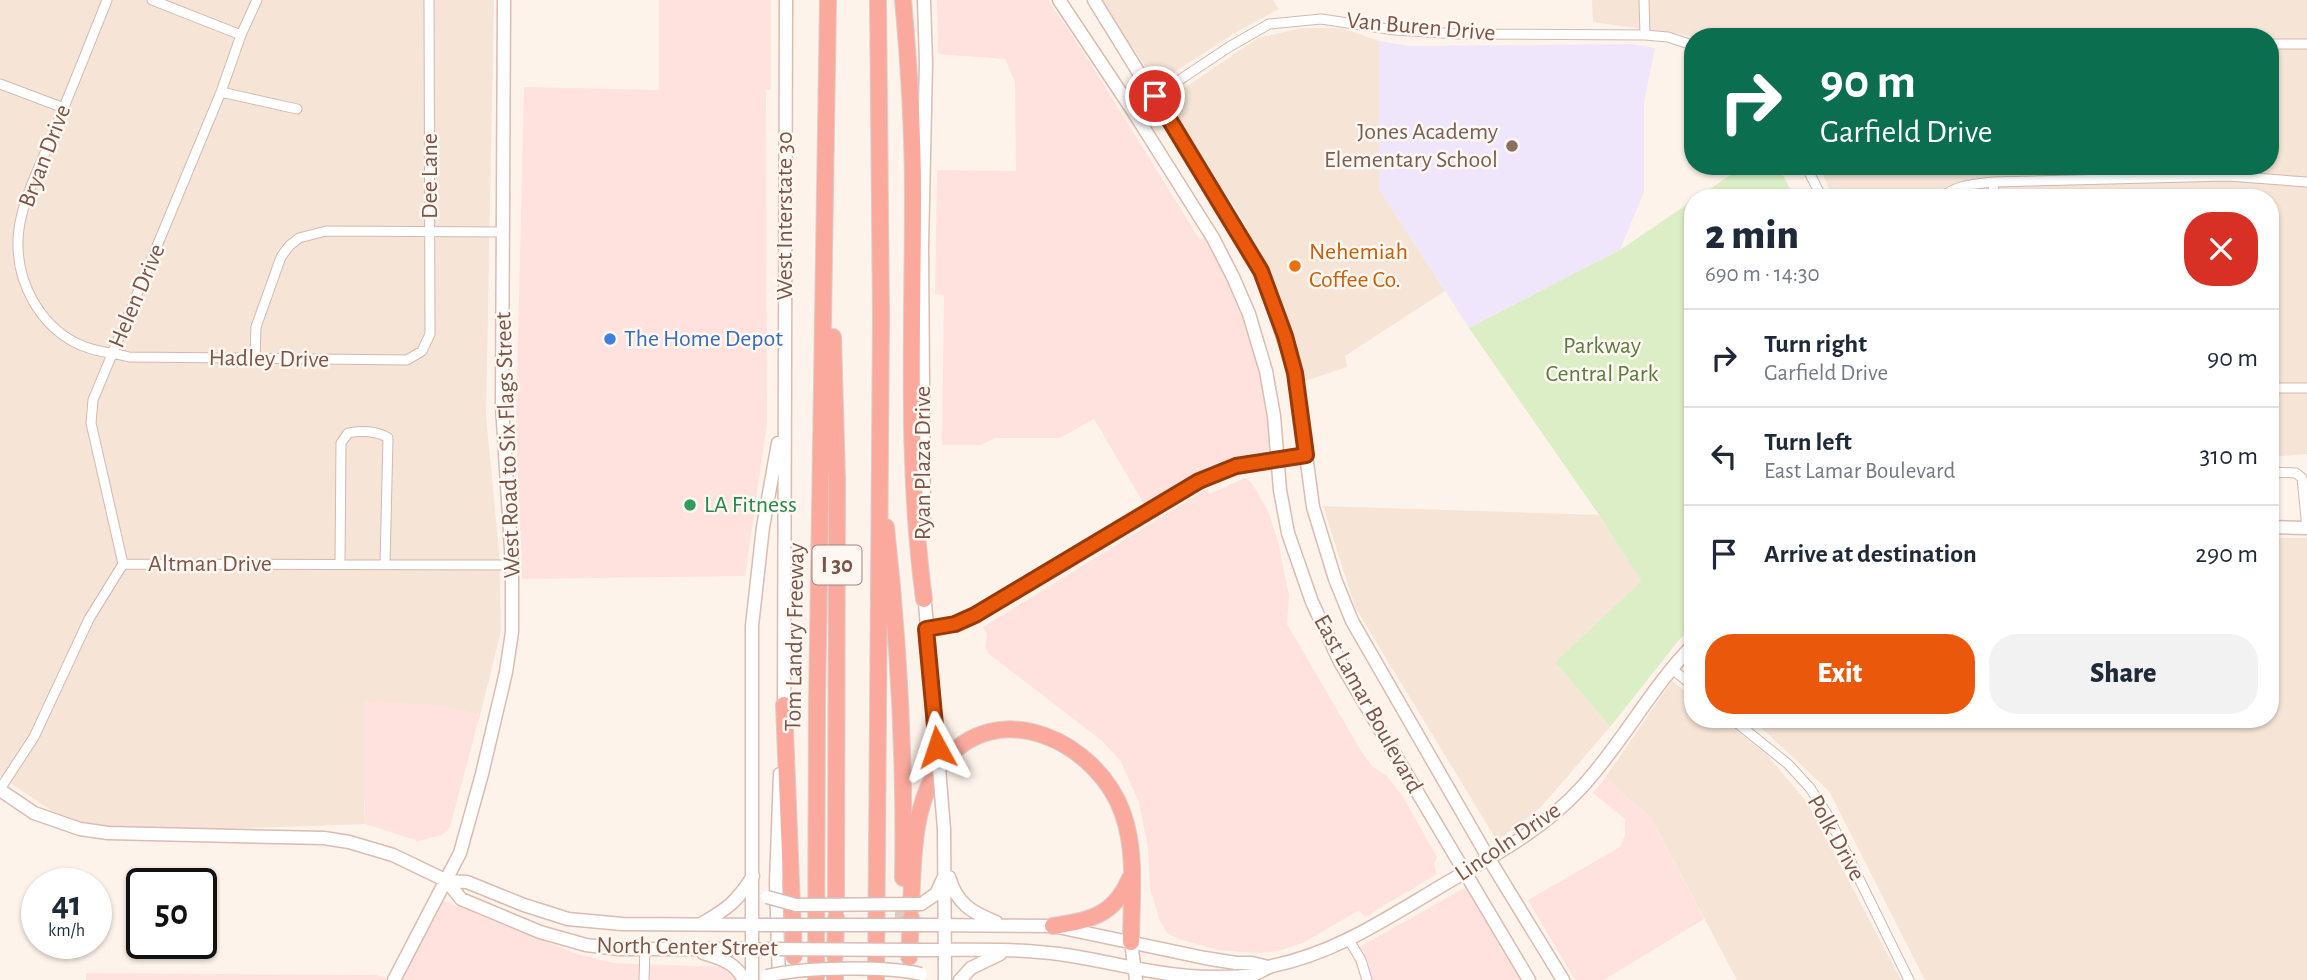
<!DOCTYPE html>
<html lang="en">
<head>
<meta charset="utf-8">
<style>
	body { margin:0; font-family:"Alegreya Sans",sans-serif; background:#f2f2f3; color:#1f2937; height:100vh; display:flex; flex-direction:column; font-size:26px; white-space:nowrap }
	* { box-sizing:border-box; margin:0 }
	p { font-size:23px; color:#747a83 }
	.icon { flex:none; width:38px; height:38px; fill:none; stroke:currentColor; stroke-width:2; stroke-linecap:round; stroke-linejoin:round }
	.map { position:relative; flex:1; overflow:hidden }
	.drawer { position:absolute; left:1684px; top:189px; width:595px; height:539px; display:flex; flex-direction:column; background:#fff; border-radius:28px; box-shadow:0 2px 5px #0004 }
	.drawer>* { flex:none }
	.top-card { position:absolute; left:1684px; top:28px; width:595px; height:147px; border-radius:28px; box-shadow:0 2px 5px #0004; background:#0b6e4f; color:#fff; overflow:hidden }
	.speed { position:absolute; left:21px; top:868px; display:flex; gap:14px; font-size:35px; font-weight:700; text-align:center }
	.speed>* { display:grid; place-content:center; width:91px; height:91px; border-radius:50%; background:#fff; box-shadow:0 2px 5px #0004; line-height:1 }
	.speed small { font-size:18px; font-weight:400 }
	.speed .limit { border:4px solid #111; border-radius:10px; background:#fff; color:#111 }
	.pin { position:absolute; display:grid; place-items:center; width:60px; height:60px; color:#fff; margin:-30px; border:4px solid #fff; border-radius:50%; box-shadow:0 2px 7px #0007 }
	.me { position:absolute; width:77px; margin:-38px; rotate:355deg; stroke-linejoin:round; filter:drop-shadow(0 0 5px #0008) }
	.turn { display:flex; align-items:center; gap:24px; height:147px; padding:0 21px; font-size:32px }
	.turn .icon { width:91px; height:91px; stroke-width:2.5 }
	.turn b { display:block; font-size:49px; line-height:60px }
	.round { display:grid; place-items:center; flex:none; width:74px; height:74px; border-radius:28px; background:#f2f2f3 }
	.head { display:flex; align-items:center; justify-content:space-between; height:119px; padding:0 21px }
	h1 { font-size:42px; font-weight:800; line-height:52px }
	.cta { display:flex; gap:14px; margin-top:auto; padding:14px 21px }
	.cta a { flex:1; height:80px; border-radius:28px; background:#ea580c; color:#fff; font-size:28px; font-weight:800; line-height:80px; text-align:center }
	.cta a+a { background:#f2f2f3; color:#1f2937 }
	ul { padding:0; list-style:none }
	li { display:flex; align-items:center; gap:21px; height:98px; padding:0 21px; border-top:2px solid #e0e1e3 }
	li div { flex:1 }
	li b { display:block; font-size:26px }
	li em { font-style:normal }
	.map>svg:first-child { display:block }
	.residential { fill:#f6e4d7 }
	.commercial { fill:#ffe2dd }
	.education { fill:#f0e6fb }
	.green { fill:#dceec6 }
	.lines { fill:none; stroke-linecap:round; stroke-linejoin:round }
	.highway-tunnel { stroke:#deccc2; stroke-width:16; stroke-dasharray:16 8; stroke-linecap:butt }
	.street-casing { stroke:#d2b9ae; stroke-width:11 }
	.secondary-casing { stroke:#dabcb0; stroke-width:15 }
	.highway-casing { stroke:#dacfcc; stroke-width:18 }
	.street { stroke:#fff; stroke-width:9 }
	.secondary { stroke:#fff; stroke-width:12 }
	.highway { stroke:#fba99d; stroke-width:16 }
	.secondary-bridge-casing { stroke:#dabcb0; stroke-width:15; stroke-linecap:butt }
	.secondary-bridge { stroke:#fff; stroke-width:12 }
	.route-casing { stroke:#983908; stroke-width:18 }
	.route { stroke:#ea580c; stroke-width:12 }
	.education-dot { fill:#8d6e63; stroke:#fff8f2; stroke-width:2.5 }
	.food-dot { fill:#e8710a; stroke:#fff8f2; stroke-width:2.5 }
	.shop-dot { fill:#3f7fe0; stroke:#fff8f2; stroke-width:2.5 }
	.leisure-dot { fill:#2e9e5b; stroke:#fff8f2; stroke-width:2.5 }
	.labels { text-anchor:middle; dominant-baseline:central; stroke-width:5; stroke-linejoin:round; paint-order:stroke }
	.shield { fill:#fff8f2; stroke:#a3867c; stroke-width:2 }
	.shield-label { font-size:23px; font-weight:bold; fill:#7c554a }
	.street-label { font-size:24px; fill:#7c554a; stroke:#fff8f2 }
	.education-label { font-size:24px; fill:#785e54; stroke:#fff8f2; text-anchor:end }
	.food-label { font-size:24px; fill:#c56008; stroke:#fff8f2; text-anchor:start }
	.shop-label { font-size:24px; fill:#366cbe; stroke:#fff8f2; text-anchor:start }
	.park-label { font-size:24px; fill:#597c3e; stroke:#fff8f2 }
	.leisure-label { font-size:24px; fill:#27864d; stroke:#fff8f2; text-anchor:start }
</style>
</head>
<body>
<div class="map">
<svg width="2307" height="980" viewBox="0 0 2307 980">
	<rect width="100%" height="100%" fill="#fef3ea"/>
	<path class="residential" d="M0 0H494L486 416 499 552 501 631 480 715 436 705 364 801 365 824 108 833 52 811 0 776Z
		M1101 0H1273L1279 9 1238 31 1162 80H1154Z
		M1592 0H2307V454L2270 457V198H1833L1819 166H2270V37H1699L1593 22Z
		M1301 28H1342L1379 41V189L1445 291 1345 356 1347 367 1302 382 1287 329 1261 259 1243 220 1172 111V102L1177 93 1258 38Z
		M1323 506 1599 515 1641 581 1555 662 1610 727 1541 807 1497 841 1355 607Z
		M2270 538H2307V980H1925L1829 791 1752 719H2270Z
		M1672 681 1692 697V719H1722L1767 755 1808 803 1901 980H1737L1651 818 1605 778Z"/>
	<path class="commercial" d="M659 0H771V90H766L767 424 745 576 522 579 516 423 524 87 659 90Z
		M937 0H1048L1089 61 1200 240 1206 236 1235 292 1258 359 1269 415V450L1236 457 1211 465 1144 504 1094 419 1060 438H995L981 445H942L944 295 935 294 937 170 1016 171 1015 82 1005 59 938 54Z
		M1245 478 1252 483 1268 511 1278 541 1289 595 1287 624 1360 749 1372 766 1386 775 1402 795 1437 857 1434 864 1437 874 1365 917 1359 910 1303 943 1279 951 1257 953 1217 950 1179 939 1167 933 1160 921 1150 889 1148 848 1139 802 1120 760 1101 740 989 654 985 647 987 634 983 627 1207 489 1210 494Z
		M365 701 436 705 480 715 450 827 442 835 418 841 365 824Z
		M1605 778 1651 818 1704 919 1604 980H1575L1528 900 1620 847 1625 835V819L1593 793Z
		M1466 887 1469 888 1523 980H1361L1353 957 1349 953Z
		M439 899 577 954 613 963 721 967 737 980H398Z
		M86 973 377 975 390 980H86Z"/>
	<path class="education" d="M1379 41 1410 46 1630 44 1655 48 1644 103V192L1620 250 1469 328 1379 189Z"/>
	<path class="green" d="M1743 166H1778L1795 198H1697Z
		M1692 201V627L1679 640 1610 727 1555 662 1641 581 1599 515 1469 328 1620 250Z"/>
	<g class="lines">
		<path class="highway-tunnel" d="M903 918V909"/>
		<g class="street-casing">
			<path id="street" d="M107 0C88 48 69 96 49 143 37 174 17 210 18 245 18 283 39 323 74 342 93 352 110 352 129 357L407 360 422 351 430 334 429 0
				M152 0 241 35
				M1644 0 1645 35
				M2270 44H2307
				M0 84 64 108
				M221 92 297 109
				M1133 111 1229 47 1269 24 1321 19 1395 30 1459 34 1645 35 1668 37 1692 45
				M1806 166 1822 198
				M1993 182 1994 198
				M1941 198C1955 185 1975 184 1993 182L2228 176 2307 182
				M255 359 256 327 281 257 289 246 299 238 326 231 503 232
				M2270 388H2307
				M2270 472 2296 473 2302 478 2307 528
				M340 563 341 443 348 433C360 430 378 431 388 438L385 564
				M123 564 91 423 93 400 221 92 241 35 257 0
				M123 564 512 565
				M926 629 955 624 975 615 1199 481 1236 466 1306 455
				M1672 669 1692 685
				M1732 719 1788 764 1810 788 1827 814 1909 980
				M0 789 34 737 89 619 123 564
				M1349 940 1361 960 1367 980
				M644 980 645 949"/>
		</g>
		<g class="secondary-casing">
			<path id="secondary" d="M1059 0 1133 111 1213 238 1233 277 1249 314 1266 371 1274 416 1280 490 1288 533 1312 602 1340 662 1529 980
				M1094 0 1261 271 1295 373 1313 507 1335 579 1352 621 1489 859 1563 980
				M2270 527 2307 528
				M924 528 922 246 926 63 924 0
				M924 592 935 719
				M784 714 786 0
				M0 790 34 813 80 829 108 833 324 838 349 842 393 855 447 881 467 882 524 905 568 919 622 924 766 925
				M944 829 945 980
				M949 877C957 904 971 912 996 922
				M447 881 461 899 540 932 586 945 619 949H758
				M921 904 936 894 943 879
				M701 924C727 909 737 902 753 876
				M921 925 1053 926 1205 958 1236 963H1252L1268 967
				M1131 942 1136 980
				M921 950C967 950 1013 948 1059 954 1111 961 1162 978 1216 977 1228 977 1241 977 1253 975 1259 973 1265 968 1272 966 1336 953 1387 918 1443 885 1491 857 1543 830 1581 788 1622 744 1650 689 1692 646
				M703 953C720 958 736 963 744 980
				M394 980 460 853 482 774 506 672 512 632V565L502 405 504 0
				M752 980V626L763 527 778 443
				M779 980 776 883 780 774
				M960 980 971 968 1000 954"/>
		</g>
		<g class="highway-casing">
			<path id="highway" d="M903 0C909 65 913 131 913 196 913 331 906 465 924 599
				M833 337 837 480 836 909
				M886 527C899 644 905 760 903 878
				M784 705 794 956
				M911 908C913 862 912 802 942 764 997 693 1098 742 1123 814 1137 854 1131 900 1131 942
				M1053 926C1090 920 1114 916 1130 878
				M835 956 836 918
				M909 957 911 918
				M816 980 817 704 828 0
				M835 980V965
				M876 980 881 318 878 0"/>
		</g>
		<use href="#street" class="street"/>
		<use href="#secondary" class="secondary"/>
		<use href="#highway" class="highway"/>
		<g class="secondary-bridge-casing">
			<path id="secondary-bridge" d="M935 719 944 829
				M767 897 796 905 921 904
				M766 925H921
				M766 949 921 950
				M767 976C802 967 886 966 921 974"/>
		</g>
		<use href="#secondary-bridge" class="secondary-bridge"/>
	</g>
	<g class="lines">
		<g class="route-casing">
			<path id="route" d="M937 747 926 629 955 624 975 615 1199 481 1236 466 1306 455 1295 373 1285 336 1261 271 1155 96"/>
		</g>
		<use href="#route" class="route"/>
	</g>
	<circle class="education-dot" cx="1512" cy="146" r="7"/>
	<circle class="food-dot" cx="1295" cy="266" r="7"/>
	<circle class="shop-dot" cx="610" cy="339" r="7"/>
	<circle class="leisure-dot" cx="690" cy="505" r="7"/>
	<g class="labels">
		<rect class="shield" x="812.5" y="545.5" width="49" height="39" rx="5"/>
		<g class="shield-label">
			<text x="837" y="565">I 30</text>
		</g>
		<g class="street-label">
			<text transform="translate(1421 27) rotate(5)">Van Buren Drive</text>
			<text transform="translate(45 156) rotate(-69)">Bryan Drive</text>
			<text transform="translate(430 176) rotate(-90)">Dee Lane</text>
			<text transform="translate(785 216) rotate(-90)">West Interstate 30</text>
			<text transform="translate(137 296) rotate(-67)">Helen Drive</text>
			<text transform="translate(269 359) rotate(1)">Hadley Drive</text>
			<text transform="translate(508 445) rotate(-92)">West Road to Six Flags Street</text>
			<text transform="translate(923 463) rotate(-90)">Ryan Plaza Drive</text>
			<text x="210" y="564">Altman Drive</text>
			<text transform="translate(795 637) rotate(-89)">Tom Landry Freeway</text>
			<text transform="translate(1368 704) rotate(61)">East Lamar Boulevard</text>
			<text transform="translate(1836 838) rotate(61)">Polk Drive</text>
			<text transform="translate(1508 842) rotate(-34)">Lincoln Drive</text>
			<text transform="translate(687 947) rotate(1)">North Center Street</text>
		</g>
		<g class="education-label">
			<text x="1498" y="132">Jones Academy<tspan x="1498" dy="28">Elementary School</tspan></text>
		</g>
		<g class="food-label">
			<text x="1309" y="252">Nehemiah<tspan x="1309" dy="28">Coffee Co.</tspan></text>
		</g>
		<g class="shop-label">
			<text x="624" y="339">The Home Depot</text>
		</g>
		<g class="park-label">
			<text x="1602" y="346">Parkway<tspan x="1602" dy="28">Central Park</tspan></text>
		</g>
		<g class="leisure-label">
			<text x="704" y="505">LA Fitness</text>
		</g>
	</g>
</svg>
<div class="speed"><div>41<small>km/h</small></div><div class="limit">50</div></div>
<div class="pin" style="left:1155px;top:96px;background:#d93025"><svg class="icon" aria-label="arrive" viewBox="0 0 24 24"><path d="M6 21V4h12l-3 4 3 4H6"/></svg></div>
<svg class="me" style="left:937px;top:747px" viewBox="-20 -20 40 40"><path d="M0-17L14 15 0 8-14 15z" fill="#ea580c" stroke="#fff" stroke-width="4"/></svg>
<div class="top-card">
<div class="turn"><svg class="icon" aria-label="right" viewBox="0 0 24 24"><path d="M7 20v-9h11M14 6l5 5-5 5"/></svg><div><b>90 m</b>Garfield Drive</div></div>
</div>
<section class="drawer">
<div class="head"><div><h1>2 min</h1><p>690 m · 14:30</p></div><a class="round" style="background:#d93025;color:#fff"><svg class="icon" aria-label="close" viewBox="0 0 24 24"><path d="M6 6l12 12M18 6L6 18"/></svg></a></div>
<ul>
<li><svg class="icon" aria-label="right" viewBox="0 0 24 24"><path d="M7 20v-9h11M14 6l5 5-5 5"/></svg><div><b>Turn right</b><p>Garfield Drive</p></div><em>90 m</em></li>
<li><svg class="icon" aria-label="left" viewBox="0 0 24 24"><path d="M17 20v-9H6M10 6l-5 5 5 5"/></svg><div><b>Turn left</b><p>East Lamar Boulevard</p></div><em>310 m</em></li>
<li><svg class="icon" aria-label="arrive" viewBox="0 0 24 24"><path d="M6 21V4h12l-3 4 3 4H6"/></svg><div><b>Arrive at destination</b></div><em>290 m</em></li>
</ul>
<div class="cta"><a>Exit</a><a>Share</a></div>
</section>
</div>
</body>
</html>
